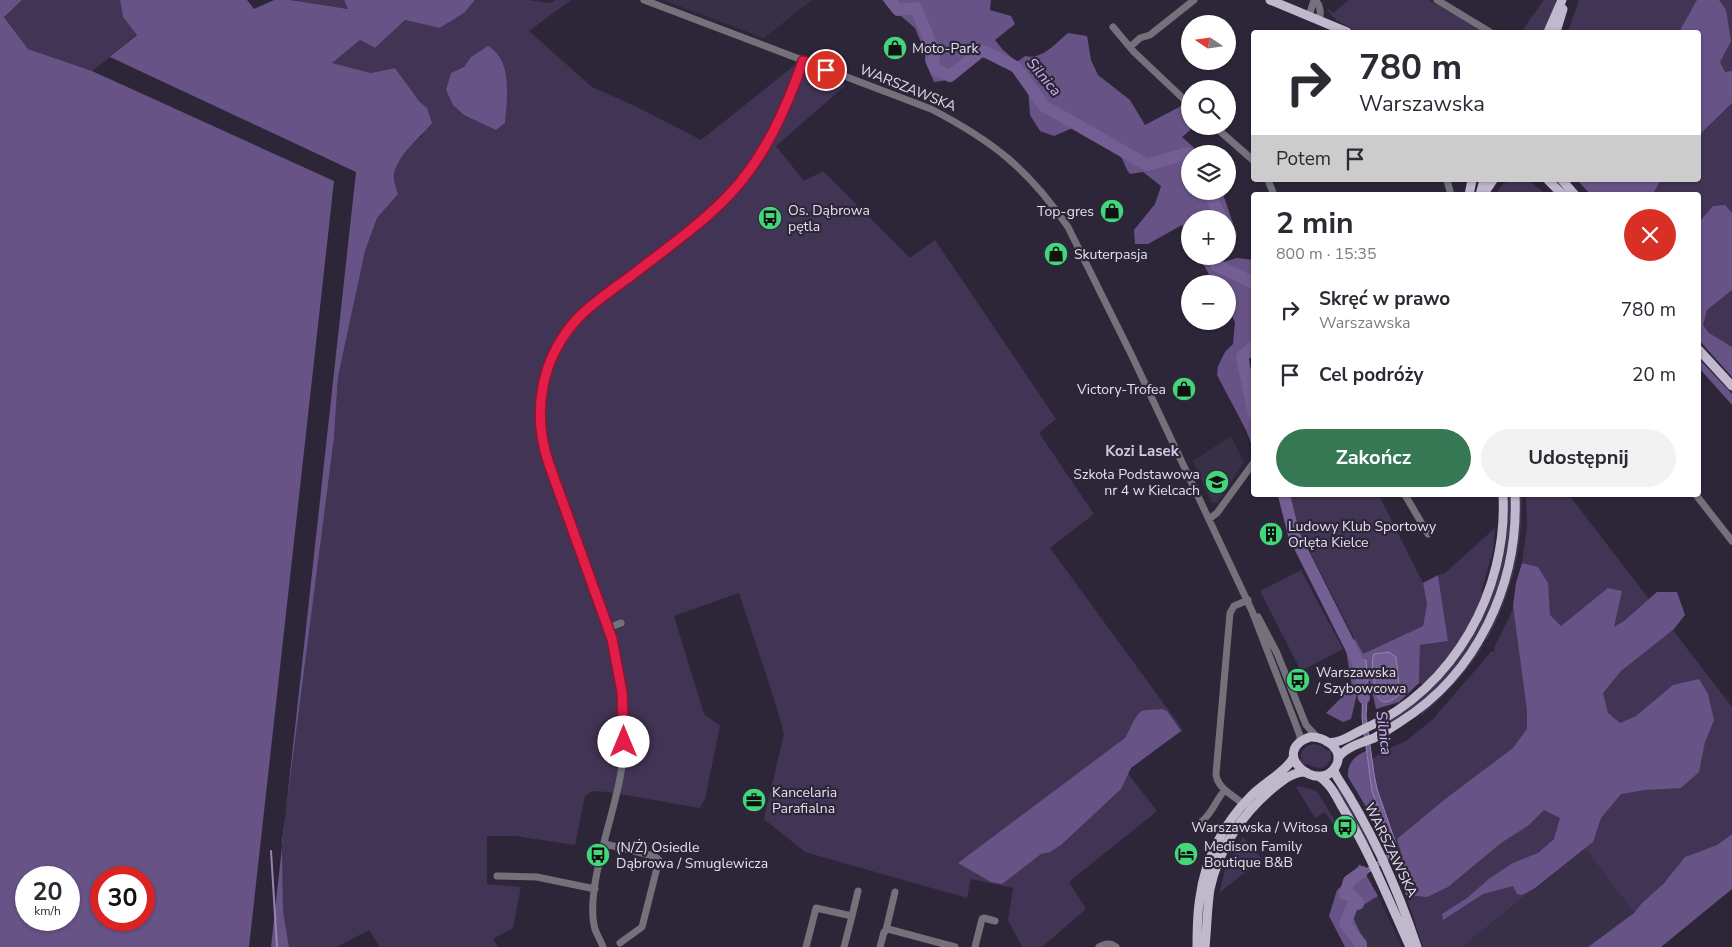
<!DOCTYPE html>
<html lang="pl">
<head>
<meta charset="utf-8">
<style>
	body { margin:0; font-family:"Nunito Sans",sans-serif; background:#f2f2f3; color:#2b2b33; height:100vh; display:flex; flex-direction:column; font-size:19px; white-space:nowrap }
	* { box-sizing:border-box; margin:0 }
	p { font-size:16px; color:#7c7c81 }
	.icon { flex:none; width:28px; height:28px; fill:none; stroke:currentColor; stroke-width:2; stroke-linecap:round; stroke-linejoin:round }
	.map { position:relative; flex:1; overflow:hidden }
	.panel { position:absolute; left:1251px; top:192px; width:450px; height:305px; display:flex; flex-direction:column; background:#fff; border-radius:5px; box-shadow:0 1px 4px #0004 }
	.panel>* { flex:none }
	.top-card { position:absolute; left:1251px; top:30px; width:450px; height:152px; border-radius:5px; box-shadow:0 1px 4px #0004; background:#fff; color:#2b2b33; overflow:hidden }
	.needle { width:32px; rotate:283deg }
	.fabs { position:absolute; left:1181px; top:15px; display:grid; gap:10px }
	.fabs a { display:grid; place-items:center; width:55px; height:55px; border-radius:50%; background:#fff; box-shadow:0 1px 4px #0004; font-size:25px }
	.speed { position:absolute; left:15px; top:866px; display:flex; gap:10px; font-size:25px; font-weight:700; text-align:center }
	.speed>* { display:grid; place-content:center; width:65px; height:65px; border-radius:50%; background:#fff; box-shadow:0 1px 4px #0004; line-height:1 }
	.speed small { font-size:12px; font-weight:400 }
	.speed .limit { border:8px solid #d22; background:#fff; color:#111 }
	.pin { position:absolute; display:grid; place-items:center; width:42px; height:42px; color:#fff; margin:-21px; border:2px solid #fff; border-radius:50%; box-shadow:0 1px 5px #0007 }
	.me { position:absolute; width:55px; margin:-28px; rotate:0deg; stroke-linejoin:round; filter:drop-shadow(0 0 4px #0008) }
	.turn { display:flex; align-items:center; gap:18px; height:105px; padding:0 25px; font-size:22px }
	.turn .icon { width:65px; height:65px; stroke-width:2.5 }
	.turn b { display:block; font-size:35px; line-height:42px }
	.then { display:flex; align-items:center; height:48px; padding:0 25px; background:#0003; gap:10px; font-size:19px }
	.round { display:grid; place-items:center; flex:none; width:52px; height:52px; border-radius:26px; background:#f2f2f3 }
	.overview { display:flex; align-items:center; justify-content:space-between; height:85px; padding:0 25px }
	h1 { font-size:30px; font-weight:700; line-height:38px }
	.button { display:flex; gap:10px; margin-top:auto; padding:10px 25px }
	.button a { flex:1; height:58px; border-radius:30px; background:#357853; color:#fff; font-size:20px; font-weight:700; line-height:58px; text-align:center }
	.button a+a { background:#f2f2f3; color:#2b2b33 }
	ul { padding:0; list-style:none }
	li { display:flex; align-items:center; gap:15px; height:65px; padding:0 25px }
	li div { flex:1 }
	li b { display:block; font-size:19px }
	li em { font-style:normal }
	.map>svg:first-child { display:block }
	.built { fill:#383047 }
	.green { fill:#423455 }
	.forest { fill:#685387; fill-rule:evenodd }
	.water { fill:#745f94; stroke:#9685ae }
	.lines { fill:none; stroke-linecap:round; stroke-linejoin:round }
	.stream { stroke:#9685ae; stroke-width:2 }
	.river { stroke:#745f94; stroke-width:12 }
	.minor { stroke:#74717b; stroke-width:7 }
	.major { stroke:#c0b8cd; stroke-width:9 }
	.route-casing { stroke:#92132f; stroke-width:12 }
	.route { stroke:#e11d48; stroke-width:9 }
	.labels { text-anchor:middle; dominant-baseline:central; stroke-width:4.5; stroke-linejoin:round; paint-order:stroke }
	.poi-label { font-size:14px; fill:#e4dfec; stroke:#2d2639; text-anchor:start }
	.street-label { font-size:14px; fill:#e4dfec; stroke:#2d2639 }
	.water-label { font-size:15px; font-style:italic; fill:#cfb6f6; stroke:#2d2639 }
	.neighbourhood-label { font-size:15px; font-weight:bold; fill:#d3cae3; stroke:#2d2639 }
</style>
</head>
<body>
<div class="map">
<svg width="1732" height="947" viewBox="0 0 1732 947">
	<rect width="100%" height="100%" fill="#2d2639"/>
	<path class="built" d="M663 0H812L764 38Z
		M1231 436 1244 462 1217 503H1212L1193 461Z
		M1586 848 1634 913 1588 947H1462Z
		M1378 896 1402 947H1367L1351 913Z"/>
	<path class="green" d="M22 0H120L123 17 137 34 92 71 28 49 4 16Z
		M290 0H344L349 9Z
		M475 0H528L551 3 556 0H571L529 31 592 87 635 106 701 140 795 65 846 85 776 146 804 181 823 171 910 258 935 240 1056 419 1039 433 1094 514 1050 548 1183 730 1125 770 1157 811 1069 882 1086 909 1042 947H1022L1008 920 1013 888 971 879 967 898 805 852 764 819 784 734 776 705 739 593 674 616 704 714 720 726 705 799 700 808 608 792 592 791 585 796 575 845 515 836H487V884L521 887 513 928 493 939 498 947H380L369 930 337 947H289L283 911 282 842 334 438 338 377 365 251 377 218 398 194C396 188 393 180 394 174 396 160 411 144 422 136L427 108 419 101 395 68 371 73 331 63 360 40 375 48 405 20 441 28 464 13Z
		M1349 0H1429L1484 32H1358L1336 20 1327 10 1329 9 1333 13Z
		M1544 0H1557L1545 32H1521Z
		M1579 0H1732V377L1699 340V195H1591L1577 180H1699V32H1568Z
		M1509 180H1528L1547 195H1495L1501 186Z
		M1293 495H1379L1423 583 1427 604 1423 626 1363 655 1297 527 1290 497Z
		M1507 495H1512L1510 539 1497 593 1484 625 1471 647 1445 680 1417 706 1378 731V726L1387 721 1472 636C1497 592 1510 545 1507 495Z
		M1519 495H1522C1522 551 1513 590 1487 640L1485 638C1509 593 1521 546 1519 495Z
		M1526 495H1532V498L1536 495H1569L1732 707V834L1717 845 1685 857 1664 883 1641 904 1634 913 1585 848 1462 947H1423C1413 917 1404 887 1392 858L1396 850 1395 841 1377 789 1371 760 1384 751 1406 741 1433 719 1491 652 1495 651 1494 648 1514 607 1516 583 1522 563 1527 526Z
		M1495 528 1493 551 1481 592 1485 593 1464 635 1449 656 1423 685 1419 683 1420 645 1448 641 1438 575 1445 573Z
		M1301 570 1343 649 1301 671 1260 591Z
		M1481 644H1484C1469 671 1444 696 1421 716L1422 711 1473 657Z
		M1313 744 1320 745 1326 750H1331V760L1325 767C1315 770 1310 763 1302 764 1299 754 1302 747 1313 744Z
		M1299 786 1317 791 1346 840 1338 832 1325 812 1315 818 1296 787Z
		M1339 787 1363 828 1374 853 1371 854 1335 790Z
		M1243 837 1262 859 1219 893 1226 867Z"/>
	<path class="forest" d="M0 0H22L4 17 28 49 92 71 137 35 123 17 120 0H247L254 9 274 0H290L348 9 344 0H475L464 13 440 28 405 20 375 48 360 40 332 63 371 73 395 68 419 101 427 108 432 123C420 138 398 154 394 174 393 179 396 188 398 194L377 218 365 251 338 377 334 438 282 842 283 911 289 947H271L356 172 110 57 92 71 334 181 249 947H0ZM26 878H69V920H26ZM101 878H144V920H101Z
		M882 0H991L990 10 1011 16 1015 24 995 40 1003 50 1017 62 1025 56C1041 61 1057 42 1068 33L1087 36 1091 60 1098 75 1130 100 1145 125 1185 104 1190 108V126H1195L1182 137 1201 154H1190V191H1222L1237 235 1228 249V219H1190V239L1182 225 1148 244H1135L1134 230 1155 204 1161 186 1143 172 1130 174C1125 168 1125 163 1121 157 1116 147 1085 133 1075 127L1054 136 1040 131 1030 115 1028 88 1015 67 982 53C968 70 956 80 934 82L925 61V52L915 28Z
		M1697 0H1719L1726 10 1731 41 1720 62 1725 72 1732 71V103L1699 135V32H1679Z
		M488 46C513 60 507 99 505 123L496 130 464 115 453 105 446 90 451 73 464 67 471 57Z
		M1577 180H1661L1652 195H1591Z
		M1725 205 1732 213V290L1707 310 1703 325 1709 333 1732 347V377L1699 340V222L1713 206Z
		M1199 256H1223L1221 259 1223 262 1237 258 1254 260V351L1249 357 1250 367 1254 373V444L1251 443 1246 430 1217 375 1218 366 1225 352 1233 344 1235 322 1228 309V284H1214Z
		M1699 359 1732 394V405L1699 368Z
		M1522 563 1538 567 1548 583 1550 615 1561 626 1608 588 1622 591 1614 627 1624 621 1657 592H1677L1685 615 1674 629 1621 671 1603 693 1608 713 1620 723 1636 716 1673 685 1699 679 1708 694 1714 720 1705 742 1699 772 1681 788 1645 790 1621 794 1601 818 1593 842 1535 888 1522 895 1517 894 1513 886 1483 894 1443 920 1442 914 1467 898 1490 878 1513 863 1538 853 1554 839 1560 818 1544 810 1529 825 1501 843 1448 887 1427 897 1406 895 1403 886V859L1397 839 1444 800 1513 748 1527 729V710L1513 606 1516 583Z
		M1438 575 1448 641 1420 645 1419 683 1399 702 1376 709 1370 681H1360L1351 719 1343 722 1326 713 1352 687 1345 644 1355 639 1363 654 1423 626 1427 604 1423 583Z
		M1162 709 1167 711 1181 731 1131 768 1121 789 1061 845 1050 852 1041 854 1002 884 991 882 958 863 1125 738C1129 732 1136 713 1142 711 1148 709 1156 710 1162 709Z
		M1366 751 1372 791 1385 827 1389 845 1386 847 1374 820 1348 777C1347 764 1354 756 1366 751Z
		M1732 834V889L1661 947H1588L1634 913 1641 904 1664 883 1685 857 1717 845Z
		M1360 864 1378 896 1351 913 1367 947H1345L1329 916 1337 890 1343 885Z"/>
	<path class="water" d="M1389 652 1396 657 1400 694C1381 711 1375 698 1374 679 1373 670 1371 662 1374 654Z
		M1366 660 1368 683 1366 716 1374 774 1377 789 1395 841C1395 845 1396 849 1395 853 1393 859 1359 877 1351 883L1349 880C1359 871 1390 859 1392 846L1388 830 1384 825 1372 791 1362 718 1363 677 1361 661Z"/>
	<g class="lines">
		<path class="stream" d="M271 851 277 947"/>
		<path class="river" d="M890 0 898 10 916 8 935 53 932 62 936 70 950 76 981 51 986 52 1016 67 1044 106 1147 165 1188 153 1190 157
			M1208 191 1222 219
			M1218 256 1216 265 1254 283
			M1254 346 1242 357 1254 414
			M1284 495 1294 535 1358 662 1364 698
			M1361 947V944L1345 924 1353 904H1358V902L1349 894H1345L1349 881 1362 872"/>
		<path class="minor" d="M644 0 931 109C993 141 1028 169 1068 227L1133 358 1252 611 1296 725 1300 736V742
			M1315 0C1321 5 1321 14 1319 20
			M1437 0 1490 32
			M1309 16 1314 0
			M1113 27 1134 52 1190 105
			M1130 47 1140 38 1150 35 1194 0
			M1214 126 1254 161
			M1268 180 1274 195
			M1447 180 1451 195
			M1405 495 1428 534
			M1696 495 1732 541
			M1209 519 1217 513 1254 462
			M1258 617 1277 653 1306 725 1317 737
			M608 628 621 623
			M1243 804C1233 795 1217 788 1216 774L1230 613 1234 606 1248 600
			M1200 823C1214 812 1214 802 1225 790
			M605 844 654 856 659 860 642 927 620 943
			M497 876 537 877 595 889
			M852 916 858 891
			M886 930 895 892
			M603 947C601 941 597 935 595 929 584 890 615 814 621 772 629 724 622 673 608 628 594 587 579 547 564 507 555 480 542 453 540 424 534 348 581 313 635 272 669 247 705 221 734 190 767 153 786 106 803 61
			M806 947 816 908 852 916 844 947
			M880 947 884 932 888 929 955 947
			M975 947 982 919 984 918 995 921
			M1099 947C1105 944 1110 942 1116 947"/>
		<path class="major" d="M1270 0 1347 32
			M1548 32 1562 0
			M1556 32 1563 9
			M1548 180 1563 195
			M1562 180 1575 195
			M1469 195 1472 180
			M1480 195 1484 180
			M1483 195 1493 180
			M1699 350 1732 386
			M1310 737C1324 736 1345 749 1336 766 1319 796 1267 752 1310 737Z
			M1327 742C1339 745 1354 733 1366 728 1454 688 1508 591 1503 495
			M1338 758C1345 747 1362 743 1374 738 1383 733 1391 728 1400 722 1477 674 1519 584 1515 495
			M1335 767 1334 771 1337 777C1372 830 1397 887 1417 947
			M1318 776C1329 782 1335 794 1341 805 1369 850 1388 899 1410 947
			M1197 947C1197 930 1197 914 1200 897 1205 859 1224 823 1251 796 1262 784 1287 771 1293 758
			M1205 947C1207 928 1207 908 1210 889 1218 850 1242 814 1272 789 1281 782 1293 771 1306 772"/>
	</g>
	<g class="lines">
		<g class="route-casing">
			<path id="route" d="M624 742 622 692 612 639 549 464C531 412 541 356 580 316 595 301 614 288 631 276 664 250 699 226 728 196 764 159 786 109 803 61L826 70"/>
		</g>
		<use href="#route" class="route"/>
	</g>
	<defs>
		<g id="shop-disc" transform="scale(1.25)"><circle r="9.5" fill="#42d77b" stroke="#2d2639"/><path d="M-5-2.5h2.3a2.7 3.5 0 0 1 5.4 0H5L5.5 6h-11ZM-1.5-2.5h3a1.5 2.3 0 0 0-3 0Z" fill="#111"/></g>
		<g id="bus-disc" transform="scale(1.25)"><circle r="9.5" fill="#42d77b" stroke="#2d2639"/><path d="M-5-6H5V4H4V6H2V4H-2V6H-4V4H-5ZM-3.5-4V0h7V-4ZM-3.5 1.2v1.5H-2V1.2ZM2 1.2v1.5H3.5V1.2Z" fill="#111"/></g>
		<g id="school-disc" transform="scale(1.25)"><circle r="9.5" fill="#42d77b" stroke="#2d2639"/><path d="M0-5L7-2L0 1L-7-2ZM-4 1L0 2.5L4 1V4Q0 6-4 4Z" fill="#111"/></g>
		<g id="building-disc" transform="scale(1.25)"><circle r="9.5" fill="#42d77b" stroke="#2d2639"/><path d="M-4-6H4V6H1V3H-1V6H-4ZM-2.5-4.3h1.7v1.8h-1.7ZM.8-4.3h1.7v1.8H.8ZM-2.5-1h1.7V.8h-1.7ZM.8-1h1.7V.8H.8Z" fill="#111"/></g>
		<g id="office-disc" transform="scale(1.25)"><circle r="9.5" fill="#42d77b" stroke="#2d2639"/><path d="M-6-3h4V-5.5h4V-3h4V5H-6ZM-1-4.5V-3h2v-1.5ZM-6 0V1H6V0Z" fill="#111"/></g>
		<g id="hotel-disc" transform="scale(1.25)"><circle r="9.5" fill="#42d77b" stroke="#2d2639"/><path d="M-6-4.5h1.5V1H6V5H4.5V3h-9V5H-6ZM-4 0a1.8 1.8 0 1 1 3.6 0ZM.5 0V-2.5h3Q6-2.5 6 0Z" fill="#111"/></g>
	</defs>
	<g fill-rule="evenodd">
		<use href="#shop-disc" x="895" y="48"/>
		<use href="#shop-disc" x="1112" y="211"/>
		<use href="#bus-disc" x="770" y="218"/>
		<use href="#shop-disc" x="1056" y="254"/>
		<use href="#shop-disc" x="1184" y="389"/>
		<use href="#school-disc" x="1217" y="482"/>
		<use href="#building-disc" x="1271" y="534"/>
		<use href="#bus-disc" x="1298" y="680"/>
		<use href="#office-disc" x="754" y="800"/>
		<use href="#bus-disc" x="1345" y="827"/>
		<use href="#hotel-disc" x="1186" y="854"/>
		<use href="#bus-disc" x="598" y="855"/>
	</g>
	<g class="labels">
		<g class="poi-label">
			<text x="912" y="48">Moto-Park</text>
			<text x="788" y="210">Os. Dąbrowa<tspan x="788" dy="16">pętla</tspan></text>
			<text x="1094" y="211" text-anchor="end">Top-gres</text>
			<text x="1074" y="254">Skuterpasja</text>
			<text x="1166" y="389" text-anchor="end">Victory-Trofea</text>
			<text x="1200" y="474" text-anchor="end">Szkoła Podstawowa<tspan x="1200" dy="16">nr 4 w Kielcach</tspan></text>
			<text x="1288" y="526">Ludowy Klub Sportowy<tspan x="1288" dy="16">Orlęta Kielce</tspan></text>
			<text x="1316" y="672">Warszawska<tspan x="1316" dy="16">/ Szybowcowa</tspan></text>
			<text x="772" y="792">Kancelaria<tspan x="772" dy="16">Parafialna</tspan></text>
			<text x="1328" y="827" text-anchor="end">Warszawska / Witosa</text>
			<text x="1204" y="846">Medison Family<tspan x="1204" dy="16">Boutique B&amp;B</tspan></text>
			<text x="616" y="847">(N/Ż) Osiedle<tspan x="616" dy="16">Dąbrowa / Smuglewicza</tspan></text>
		</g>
		<g class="street-label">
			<text transform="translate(908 88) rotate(22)">WARSZAWSKA</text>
			<text transform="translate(1391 850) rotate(64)">WARSZAWSKA</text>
		</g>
		<g class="water-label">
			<text transform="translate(1044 77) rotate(50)">Silnica</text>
			<text transform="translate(1384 733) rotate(83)">Silnica</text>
		</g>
		<g class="neighbourhood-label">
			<text x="1142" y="451">Kozi Lasek</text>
		</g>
	</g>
</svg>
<div class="fabs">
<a><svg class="needle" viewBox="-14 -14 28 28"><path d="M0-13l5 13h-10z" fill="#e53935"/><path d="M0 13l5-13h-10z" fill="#7c7c81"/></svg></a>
<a><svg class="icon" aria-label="search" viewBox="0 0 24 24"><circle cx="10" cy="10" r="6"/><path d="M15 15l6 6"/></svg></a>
<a><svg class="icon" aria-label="layers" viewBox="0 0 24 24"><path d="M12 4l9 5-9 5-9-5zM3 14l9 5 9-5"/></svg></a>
<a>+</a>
<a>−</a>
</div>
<div class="speed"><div>20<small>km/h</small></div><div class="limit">30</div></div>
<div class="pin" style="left:826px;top:70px;background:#d93025"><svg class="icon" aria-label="arrive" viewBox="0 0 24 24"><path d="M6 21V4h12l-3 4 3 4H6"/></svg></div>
<svg class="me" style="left:624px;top:742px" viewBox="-20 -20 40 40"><circle r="19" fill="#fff"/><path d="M0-13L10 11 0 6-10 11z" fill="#e11d48"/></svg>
<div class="top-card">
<div class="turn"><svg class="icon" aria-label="right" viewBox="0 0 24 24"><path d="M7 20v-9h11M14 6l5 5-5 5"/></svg><div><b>780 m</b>Warszawska</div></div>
<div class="then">Potem<svg class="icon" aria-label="arrive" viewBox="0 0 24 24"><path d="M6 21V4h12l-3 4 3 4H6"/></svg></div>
</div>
<section class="panel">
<div class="overview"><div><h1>2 min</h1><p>800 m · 15:35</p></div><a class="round" style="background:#d93025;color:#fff"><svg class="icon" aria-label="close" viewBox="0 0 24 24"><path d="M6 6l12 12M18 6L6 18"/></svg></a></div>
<ul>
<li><svg class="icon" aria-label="right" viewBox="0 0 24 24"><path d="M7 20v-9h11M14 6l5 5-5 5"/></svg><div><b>Skręć w prawo</b><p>Warszawska</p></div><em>780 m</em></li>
<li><svg class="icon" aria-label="arrive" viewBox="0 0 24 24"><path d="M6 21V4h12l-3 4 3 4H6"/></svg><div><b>Cel podróży</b></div><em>20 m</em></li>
</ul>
<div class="button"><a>Zakończ</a><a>Udostępnij</a></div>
</section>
</div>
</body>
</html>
